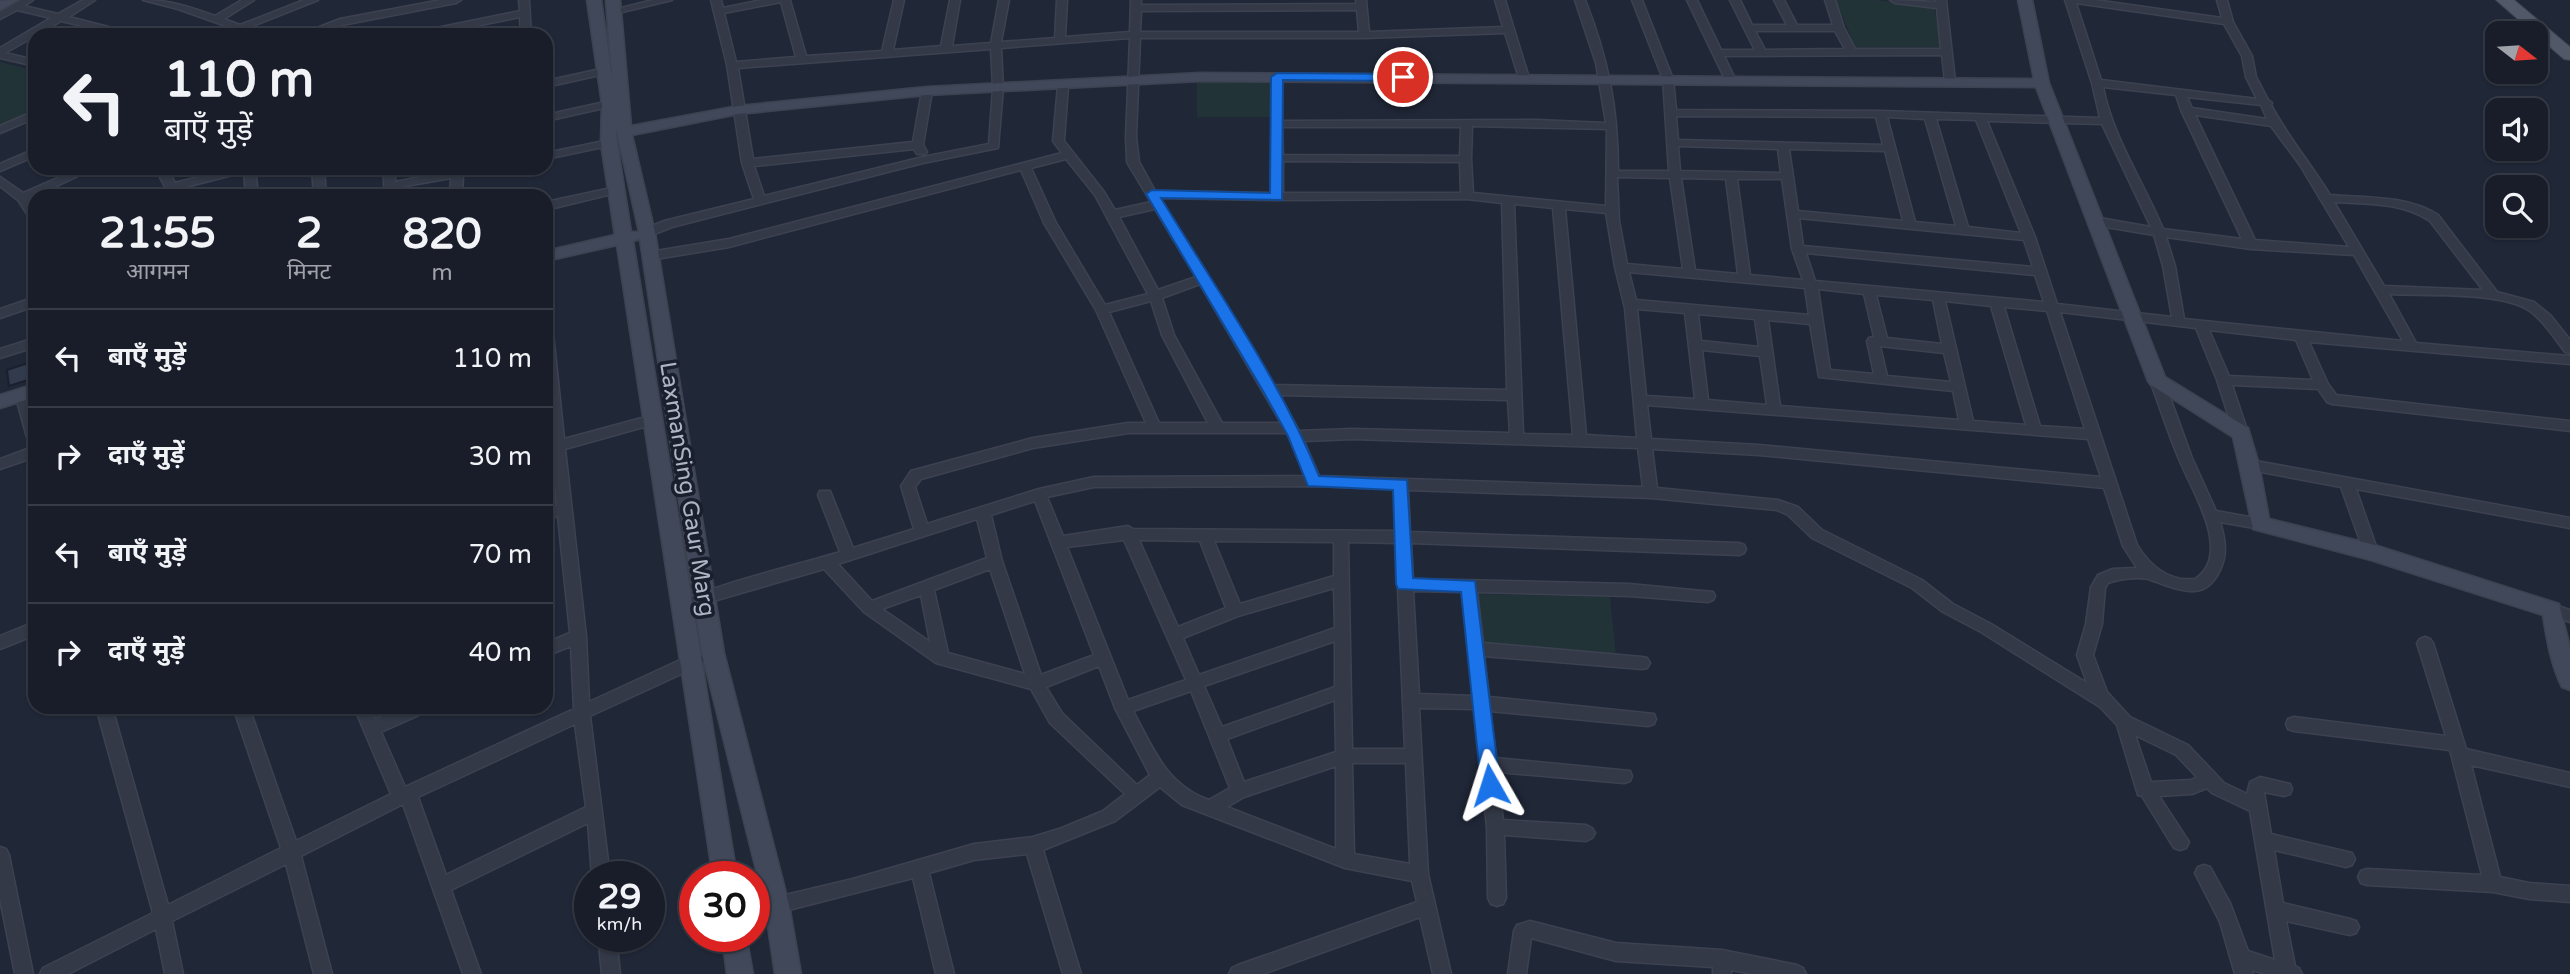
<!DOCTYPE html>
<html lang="hi">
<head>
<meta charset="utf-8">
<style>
	body { margin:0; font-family:"Varela Round","Noto Sans Devanagari",sans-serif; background:#252a35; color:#f1f3f6; height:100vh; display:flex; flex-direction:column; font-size:26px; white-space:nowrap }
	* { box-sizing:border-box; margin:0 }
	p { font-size:23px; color:#9fa2a8 }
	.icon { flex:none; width:38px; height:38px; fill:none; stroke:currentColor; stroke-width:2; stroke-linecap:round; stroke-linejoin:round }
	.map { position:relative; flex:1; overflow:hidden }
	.details { position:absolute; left:28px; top:189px; width:525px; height:525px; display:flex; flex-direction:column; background:#181d29; border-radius:21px; box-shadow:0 2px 5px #0004,0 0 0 2px #363b46 }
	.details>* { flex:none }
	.hud { position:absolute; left:28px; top:28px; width:525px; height:147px; border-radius:21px; box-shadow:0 2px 5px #0004,0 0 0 2px #363b46; background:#181d29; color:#f1f3f6; overflow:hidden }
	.needle { width:46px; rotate:107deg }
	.controls { position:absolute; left:2485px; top:21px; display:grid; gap:14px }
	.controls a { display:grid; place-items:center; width:63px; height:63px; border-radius:14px; background:#181d29; box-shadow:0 2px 5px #0004,0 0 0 2px #363b46; font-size:35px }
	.speed { position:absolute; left:574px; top:861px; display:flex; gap:14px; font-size:35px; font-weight:700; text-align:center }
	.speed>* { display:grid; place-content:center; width:91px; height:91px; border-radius:50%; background:#181d29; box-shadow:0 2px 5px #0004,0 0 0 2px #363b46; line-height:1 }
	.speed small { font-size:18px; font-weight:400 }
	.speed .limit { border:10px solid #d22; background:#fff; color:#111 }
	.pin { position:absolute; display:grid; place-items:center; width:60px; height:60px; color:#fff; margin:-30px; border:4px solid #fff; border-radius:50%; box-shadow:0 2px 7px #0007 }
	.me { position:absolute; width:77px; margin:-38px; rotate:354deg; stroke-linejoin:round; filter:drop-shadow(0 0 5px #0008) }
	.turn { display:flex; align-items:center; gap:24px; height:147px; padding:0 21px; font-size:32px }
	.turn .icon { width:91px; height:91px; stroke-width:2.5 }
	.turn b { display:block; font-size:49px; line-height:60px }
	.eta { display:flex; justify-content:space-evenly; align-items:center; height:119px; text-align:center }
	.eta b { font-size:42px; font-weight:700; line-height:49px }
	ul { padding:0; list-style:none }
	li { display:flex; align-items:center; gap:21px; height:98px; padding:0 21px; border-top:2px solid #363b46 }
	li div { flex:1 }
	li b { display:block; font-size:26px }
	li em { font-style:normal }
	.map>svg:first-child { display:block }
	.green { fill:#223338 }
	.building { fill:#323a4e; stroke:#1b202e; stroke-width:2 }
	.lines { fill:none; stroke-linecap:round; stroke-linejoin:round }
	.street-casing { stroke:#3d4251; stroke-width:3 }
	.secondary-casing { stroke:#3d4251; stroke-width:3 }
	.primary-casing { stroke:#3d4251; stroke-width:2 }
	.street { fill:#333947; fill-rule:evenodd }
	.secondary { fill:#41485a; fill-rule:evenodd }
	.primary { fill:#515867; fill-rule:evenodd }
	.route { fill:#1a73e8; stroke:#114b97; stroke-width:2 }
	.labels { text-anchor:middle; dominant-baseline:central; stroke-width:7; stroke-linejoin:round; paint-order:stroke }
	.street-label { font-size:23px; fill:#adb4c4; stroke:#191f2c }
</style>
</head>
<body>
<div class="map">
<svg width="2570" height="974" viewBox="0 0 2570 974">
	<rect width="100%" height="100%" fill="#202737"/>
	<path class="green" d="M1836 0H1876L1934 7 1942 47H1855Z
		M0 62 35 71V112L0 127Z
		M1270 80V117H1197V82Z
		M1475 594 1610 597 1616 657 1476 646Z"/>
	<path class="building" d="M31 362 34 378 9 386 7 370Z"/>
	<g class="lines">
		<g class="street-casing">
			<path id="street" d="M21 0H33L24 6 58 14 83 0H95L69 17 140 35H122L61 21 5 53 35 60V66L0 58V48L51 18 17 10 0 19V12Z
				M143 0C169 0 191 7 215 16L242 0H254L224 19 240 25 304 0H318L240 31 178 9Z
				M441 0H461L456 3 342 25 313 35H299L340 19Z
				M519 0H529L531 35H521L520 17 432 35H412L417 32 520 11Z
				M653 0H672L614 14 609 11Z
				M711 0H721L723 8 762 0H790L806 56 882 51 894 0H904L893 50 941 46 950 0H960L952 46 991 43 999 0H1009L1001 42 1055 38 1057 0H1067L1065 37 1130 32 1131 0H1141V5L1356 4V0H1366L1369 32 1503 27 1495 0H1505L1529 78 1528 80H1520L1519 78 1505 33 1364 38H1140L1136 137 1139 162 1155 191 1271 193 1272 77 1277 74 1282 77V121L1536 120 1606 123 1596 63 1575 0H1585C1608 58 1618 108 1618 171H1669L1663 79 1632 0H1642L1673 79 1676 110 1881 111 2100 118 2092 83 2065 0H2095L2222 18 2217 0H2227L2233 22 2252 56 2256 77 2268 100 2272 103 2271 105C2288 137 2311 164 2330 195 2365 198 2407 195 2438 215L2497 292 2534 302 2551 316 2570 340V353L2565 352C2554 338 2544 321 2530 311 2502 291 2423 296 2389 294L2416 343 2570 356V364L2309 342 2328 384 2336 395 2570 421V431L2332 404 2327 402 2318 389 2232 385 2248 433 2241 438 2234 433 2217 380 2196 328 2060 312 2137 545C2150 566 2169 582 2195 579 2234 554 2191 489 2179 459 2168 433 2160 407 2150 381L2152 378H2162L2164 381 2192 458 2216 511 2260 519 2265 520 2267 524 2265 528 2260 529 2220 522C2225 538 2228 554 2220 570 2204 604 2178 589 2151 580 2141 576 2118 579 2108 583L2105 588 2102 624 2093 655 2107 692 2130 717 2188 745 2224 783 2247 794 2250 782 2260 777 2290 784 2292 789 2290 794 2284 796 2264 792 2271 834 2352 853 2355 859 2352 865 2346 867 2274 850 2283 903 2350 919 2356 921 2359 927 2356 933 2350 935 2286 921 2295 966 2299 968 2302 974H2265L2252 970 2253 974H2235L2220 922 2195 873 2198 867 2204 865 2210 867 2230 903 2248 951 2275 960 2250 811 2212 793 2207 788 2192 794 2159 796 2189 842 2186 848 2180 850 2174 848 2142 796 2138 795 2117 725 2100 707 1981 632 1943 612 1912 588 1812 538 1788 515 1777 510 1651 498 1408 490 1410 532 1739 543 1744 545 1746 549 1744 553 1739 555 1411 543 1413 579 1629 584 1713 592 1715 596 1713 600 1708 602 1629 596 1477 592 1483 643 1642 657 1647 658 1650 663 1647 668 1642 669 1484 656 1489 697 1654 714 1656 719 1654 724 1648 726 1490 711 1496 758 1630 771 1632 776 1630 781 1624 783 1497 772 1503 820 1586 825 1592 828 1595 833 1592 838 1586 841 1504 835 1506 898 1503 904 1497 906 1491 904 1488 898 1487 827 1474 709 1419 708 1428 874 1451 974H1433L1420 917 1263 974H1229L1232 968 1238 965 1417 902 1412 881 1345 868 1182 805 1160 787 1115 821 1043 850 1081 974H1063L1027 854 974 860 929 873 954 974H936L913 878 777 913 771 911 768 905 771 899 777 897 853 879 974 844 1033 837 1062 828 1103 811 1125 794 1050 723 1031 689 936 663 864 612 824 569 710 602 683 613 678 611 675 607C686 591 813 561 840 552L818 495 820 491H830L853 548 914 529 901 486 911 471 1033 438 1128 423H1146L1096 310 1044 223 1021 170 729 247 650 260 644 256 650 252 729 239 1062 153 1053 141 1058 86 1063 83 1068 86 1064 141 1104 192 1115 210 1151 202 1127 162 1126 137 1130 38 1001 48 1003 88 998 148 923 163 672 227 647 237 643 236V230L664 221 754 199 742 163 727 65ZM781 2 796 57 736 62 724 13ZM2076 3 2224 24 2242 56 2246 77 2257 99 2101 80ZM1357 10 1359 32H1140L1141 11ZM991 49 993 88 989 144 923 157 764 196 754 166 914 149 917 154H925L927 152 923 145 932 91 927 88 922 91 913 142 753 159 738 68ZM2103 87 2176 95 2181 110 2242 239 2163 229C2143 181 2113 138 2103 87ZM2187 97 2261 105 2267 119 2192 108ZM2195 115 2271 126 2300 165 2349 247 2255 240ZM1676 116 1876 117 1883 145 1678 140ZM1887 117 1925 119 1956 226 1915 222ZM1936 119 1976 120 2021 233 1968 227ZM1987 121 2102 124 2151 227 2094 217 2088 221 2094 225 2154 235 2163 266 2172 317 2057 304 2035 237ZM1472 126 1607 129 1606 206 1473 193 1471 159ZM1282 127H1461L1460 156 1283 155ZM1678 146 1778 149 1781 173 1680 171ZM1789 149 1885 151 1903 221 1798 211ZM1066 159 1095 195 1148 294 1105 305 1056 223 1031 168ZM1283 161 1460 162 1461 193H1283ZM1617 177 1670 178 1683 269 1627 264 1619 221ZM1681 178 1726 179 1738 274 1695 270ZM1737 179H1782L1792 249 1803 280 1750 275ZM1159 198 1277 200 1467 199 1502 203 1507 390 1274 385ZM2334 202C2366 204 2402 202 2430 221L2483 290 2384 286ZM1514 204 1553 208 1573 435 1523 434ZM1155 209 1196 277 1158 290 1119 217ZM1565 209 1606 213 1615 267 1625 308 1637 438 1586 435ZM1799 218 2024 240 2033 267 1803 246ZM2166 237 2251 249 2354 255 2403 341 2184 319 2175 266ZM1806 253 2035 275 2044 302 1815 281ZM1629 272 1805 288 1809 315 1636 300ZM1200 284 1281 423H1222L1174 335 1162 298ZM1818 289 1864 294 1874 337 1869 338 1867 341 1874 374 1830 370ZM1876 295 1933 300 1942 344 1887 338ZM1151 301 1162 335 1208 423H1159L1109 312ZM1945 301 1991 306 2026 425 1973 421ZM2004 307 2047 311 2085 429 2040 426ZM1637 309 1685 313 1695 399 1646 396ZM1698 314 1755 319 1759 347 1701 341ZM1768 320 1810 324 1819 377 1953 391 1959 420 1780 406ZM2209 330 2296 340 2313 380 2229 376ZM1880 346 1944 353 1951 382 1887 376ZM1702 350 1760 356 1767 405 1708 400ZM1279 395 1508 400 1510 433 1353 429 1299 431ZM1647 405 2088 439 2101 477 1759 445 1651 439ZM1128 433H1287L1305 476 1094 477 1039 489 927 524 915 487 921 479 1033 448ZM1353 439 1638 448 1643 487 1319 476 1304 441ZM1652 449 1759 455 2104 488 2123 546 2137 568 2113 569 2098 575 2091 587 2086 624 2077 655 2087 683 1991 624 1953 604 1922 580 1822 530 1798 507 1778 500 1657 488ZM1314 486 1394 489 1396 531 1133 529 1128 526 1063 536 1047 497 1094 487ZM1035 501 1094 655 1041 675 1002 561 991 515ZM977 519 987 558 872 601 838 564ZM1124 540 1186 680 1128 700 1067 547ZM1139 540 1200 541 1226 608 1178 627ZM1214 541 1334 542V576L1240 604ZM1348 542 1396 543 1405 749H1352ZM990 569 1025 674 948 653 934 590ZM1334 588 1335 628 1199 675 1183 638 1238 616ZM1413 591 1462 592 1473 696 1419 694ZM921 595 930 642 882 609ZM1335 641V687L1222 727 1204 686ZM1099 666 1115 708 1150 775 1137 785 1062 713 1046 687ZM1191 691 1230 788 1209 800C1166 785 1153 748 1133 711ZM1335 700 1336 752 1244 782 1227 739ZM2135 735 2176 755 2197 777 2191 780 2151 782ZM1352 763H1406L1410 864 1354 854ZM1336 766V849L1227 807 1244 797Z
				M1687 0H1697L1721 50H1755L1730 0H1740L1752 25H1787L1774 0H1784L1797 25H1833L1825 0H1835L1844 28 1855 49H1941L1937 8 1895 3 1890 0 1936 2V0H1946L1955 81 1950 84 1945 81 1942 55 1724 56 1735 79 1734 81H1726ZM1755 31H1835L1845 49 1765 50Z
				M614 66 618 67V71L546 87V81Z
				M609 101 614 104 613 106 546 121V115Z
				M35 111V118L0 133V126Z
				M609 140 613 141V145L546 159V153Z
				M35 149V156L0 171V164Z
				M80 168H95L29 199 35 209V221L31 220 18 200 0 186V177L23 193Z
				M155 168H167L175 183 234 168H255L258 196H246L244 172 178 189 182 196H170Z
				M312 168H324L326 196H314Z
				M383 168H395V182L466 168H490L488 170 463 175 462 196H450L451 178 395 188V196H385Z
				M616 187 622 190 620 192 546 210V202Z
				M35 297V306L0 318V309Z
				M546 319 552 323 564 439 653 415 660 420 658 423 565 449 586 636 589 702 691 655 696 654 701 655 704 660 701 665 590 716 610 877H592L588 823 451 890 481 974H463L403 804 301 856 332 974H314L286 864 172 921 183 974H165L156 929 68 974H40L43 968 153 913 96 707H112L168 905 281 848 233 707H249L296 841 391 794 354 707H370L375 719 403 707H428L426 712 381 732 405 787 574 709 571 646 546 656V643L570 633 558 516 546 519V509L557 506 552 452 546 454V444L551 443 546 395ZM575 724 586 807 446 875 418 797Z
				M35 338V347L0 358V349Z
				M22 389 29 394 35 419V457L0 469V459L30 448 15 394Z
				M2250 460 2570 518V528L2356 489 2378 552 2376 556H2366L2364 552 2341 487 2245 469 2243 465Z
				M2552 604 2570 610V622L2547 614 2544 610 2547 606Z
				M35 622V635L0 649V636Z
				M2425 637 2430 639 2433 643 2466 749 2570 773V787L2471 765 2500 877 2529 883 2570 886V902L2529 899 2493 892 2367 885 2361 883 2358 877 2361 871 2367 869 2482 875 2450 750 2294 731 2288 729 2286 724 2288 719 2294 717 2446 736 2417 643 2420 639Z
				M0 847 6 849 9 855 33 974H15L0 899Z
				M1530 921 1616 943 1722 950 1797 965 1803 968 1806 974H1753L1731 970V974H1713V967L1616 961 1531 938 1526 974H1508L1514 931 1517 925Z
				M598 936H616L620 974H602Z"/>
		</g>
		<g class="secondary-casing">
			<path id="secondary" d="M18 0 0 10V1Z
				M587 0H601L612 77 606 0H620L631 126 738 106 927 87 1200 73 2034 79 2018 0H2032L2049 83 2165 377 2248 428 2259 465 2269 519 2371 544 2559 604 2570 648V690L2562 687C2551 665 2547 640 2543 615L2371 560 2253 529 2233 437 2151 385 2148 381 2036 87 1200 81 927 95 738 114 632 135 655 233 724 653 789 905 801 974H775L765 905 702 653 640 239 633 241 737 877H713L617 245 546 261V251L615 235 601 143 602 104ZM616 131 617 132 639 232H631L617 143Z
				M35 384V397L0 408V395Z
				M722 936H746L753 974H727Z"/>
		</g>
		<g class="primary-casing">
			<path id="primary" d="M2496 0H2514L2570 47V60L2564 59Z"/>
		</g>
		<use href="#street" class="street"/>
		<use href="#secondary" class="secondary"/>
		<use href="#primary" class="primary"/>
	</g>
	<path class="route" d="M1277 73 1403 74 1409 77 1403 81 1283 80 1282 200 1161 198C1216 289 1279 378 1319 476L1407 480 1413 578 1475 581 1500 785 1497 791 1490 794 1484 791 1481 785 1461 592 1398 589 1396 584 1393 490 1308 486 1288 436 1263 391 1146 194 1152 190 1270 193 1271 77Z"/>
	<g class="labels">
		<g class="street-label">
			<text transform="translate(687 489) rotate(81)">LaxmanSing Gaur Marg</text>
		</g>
	</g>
</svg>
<div class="controls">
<a><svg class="needle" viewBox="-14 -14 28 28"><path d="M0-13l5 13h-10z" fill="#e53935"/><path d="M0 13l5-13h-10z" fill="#9fa2a8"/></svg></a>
<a><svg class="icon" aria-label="sound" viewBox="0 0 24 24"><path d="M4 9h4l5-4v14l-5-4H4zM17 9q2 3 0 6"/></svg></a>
<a><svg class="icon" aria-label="search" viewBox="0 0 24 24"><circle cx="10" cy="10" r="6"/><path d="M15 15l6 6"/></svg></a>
</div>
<div class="speed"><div>29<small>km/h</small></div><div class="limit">30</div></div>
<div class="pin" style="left:1403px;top:77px;background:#d93025"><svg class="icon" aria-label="arrive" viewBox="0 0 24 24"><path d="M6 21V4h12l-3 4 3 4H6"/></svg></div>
<svg class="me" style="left:1490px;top:785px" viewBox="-20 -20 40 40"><path d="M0-17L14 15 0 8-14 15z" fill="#1a73e8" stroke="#fff" stroke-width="4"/></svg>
<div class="hud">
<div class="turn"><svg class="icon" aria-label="left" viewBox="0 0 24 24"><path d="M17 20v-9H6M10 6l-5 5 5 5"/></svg><div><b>110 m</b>बाएँ मुड़ें</div></div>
</div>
<section class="details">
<div class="eta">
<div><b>21:55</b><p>आगमन</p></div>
<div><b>2</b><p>मिनट</p></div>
<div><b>820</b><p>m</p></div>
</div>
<ul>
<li><svg class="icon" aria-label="left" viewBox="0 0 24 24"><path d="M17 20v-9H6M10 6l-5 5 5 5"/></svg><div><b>बाएँ मुड़ें</b></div><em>110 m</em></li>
<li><svg class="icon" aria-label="right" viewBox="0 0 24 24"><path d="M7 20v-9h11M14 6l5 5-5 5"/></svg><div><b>दाएँ मुड़ें</b></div><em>30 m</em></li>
<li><svg class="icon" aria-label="left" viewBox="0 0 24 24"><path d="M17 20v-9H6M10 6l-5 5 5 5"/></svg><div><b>बाएँ मुड़ें</b></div><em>70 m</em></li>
<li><svg class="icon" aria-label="right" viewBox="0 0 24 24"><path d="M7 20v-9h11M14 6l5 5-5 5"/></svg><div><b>दाएँ मुड़ें</b></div><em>40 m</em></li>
</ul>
</section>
</div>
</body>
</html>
